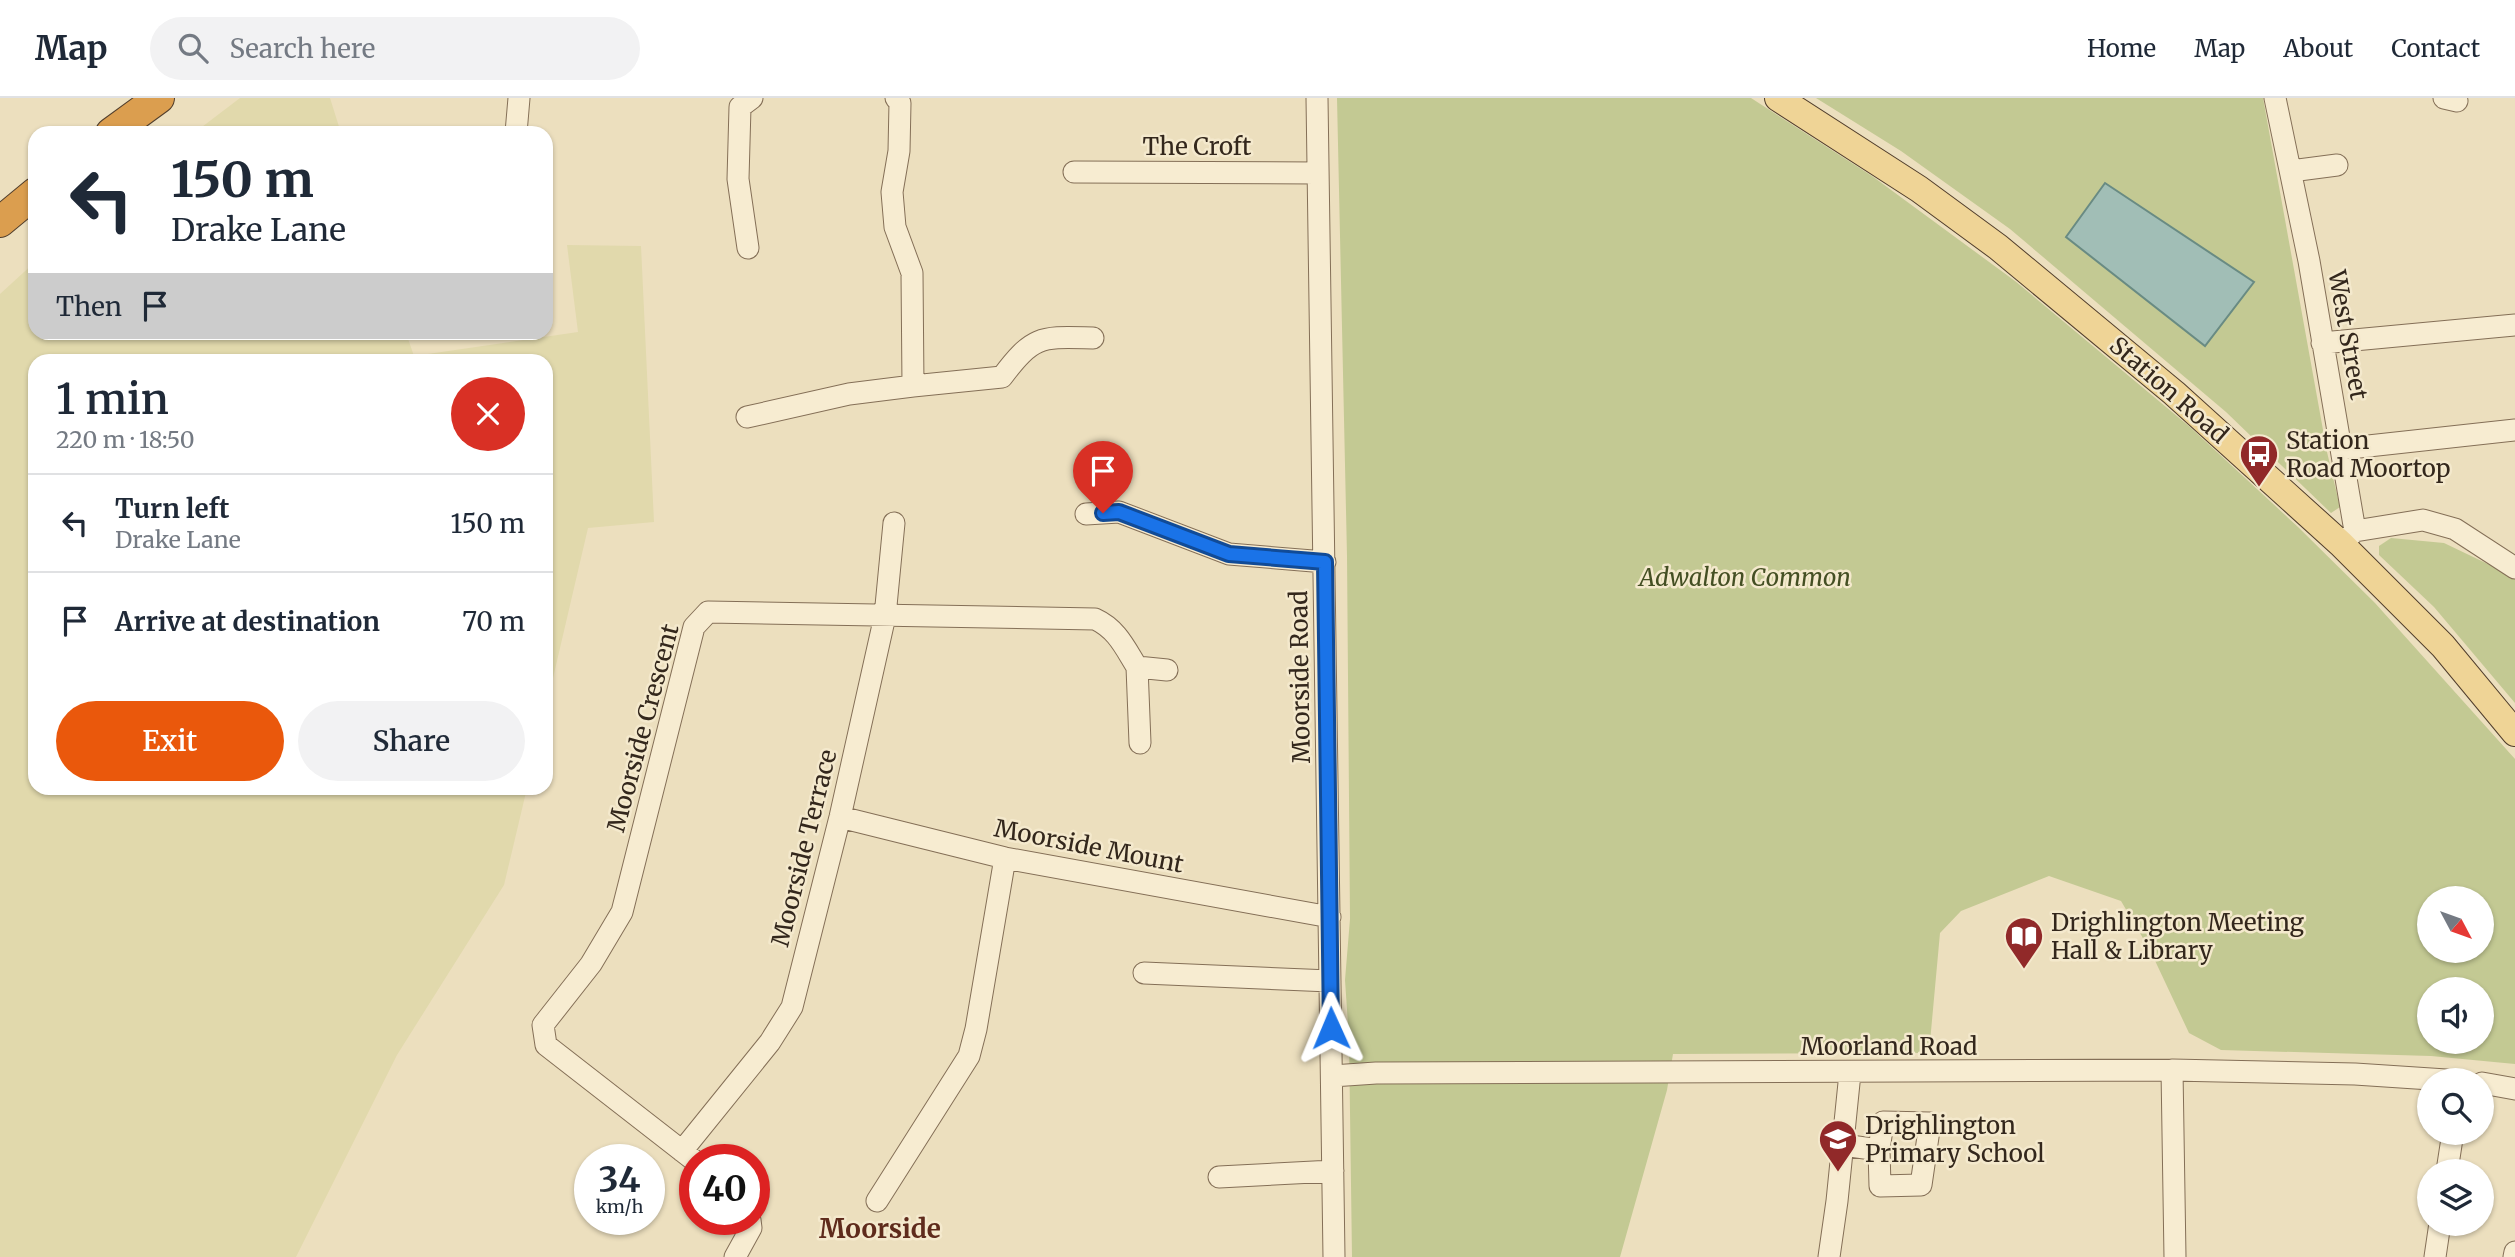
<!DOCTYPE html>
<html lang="en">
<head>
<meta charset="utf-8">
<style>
	body { margin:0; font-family:Merriweather,serif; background:#f2f2f3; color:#1f2937; height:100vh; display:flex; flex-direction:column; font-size:26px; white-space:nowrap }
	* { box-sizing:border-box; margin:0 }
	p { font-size:23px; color:#747a83 }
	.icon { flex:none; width:38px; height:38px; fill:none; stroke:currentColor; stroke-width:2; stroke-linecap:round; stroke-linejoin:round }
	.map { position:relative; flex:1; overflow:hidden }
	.details { position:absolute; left:28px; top:256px; width:525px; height:441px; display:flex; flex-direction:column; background:#fff; border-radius:21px; box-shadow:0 2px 5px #0004 }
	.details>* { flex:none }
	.banner { position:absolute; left:28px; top:28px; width:525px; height:214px; border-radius:21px; box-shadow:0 2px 5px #0004; background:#fff; color:#1f2937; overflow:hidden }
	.needle { width:46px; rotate:131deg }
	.fabs { position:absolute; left:2417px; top:788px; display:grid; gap:14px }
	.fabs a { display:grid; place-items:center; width:77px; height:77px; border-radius:50%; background:#fff; box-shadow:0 2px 5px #0004; font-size:35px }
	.speed { position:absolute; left:574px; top:1046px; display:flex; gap:14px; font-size:35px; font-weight:700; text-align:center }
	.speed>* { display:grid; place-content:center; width:91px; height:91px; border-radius:50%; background:#fff; box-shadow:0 2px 5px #0004; line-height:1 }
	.speed small { font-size:18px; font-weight:400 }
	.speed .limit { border:10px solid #d22; background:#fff; color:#111 }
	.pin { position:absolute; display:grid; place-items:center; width:60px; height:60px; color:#fff; margin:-72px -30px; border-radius:50% 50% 50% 0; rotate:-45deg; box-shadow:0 0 7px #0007 }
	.pin .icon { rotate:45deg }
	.me { position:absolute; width:77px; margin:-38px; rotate:359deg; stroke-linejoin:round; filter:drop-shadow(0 0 5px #0008) }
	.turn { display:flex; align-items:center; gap:24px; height:147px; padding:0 28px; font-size:32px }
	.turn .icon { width:91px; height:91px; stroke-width:2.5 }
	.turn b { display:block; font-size:49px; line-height:60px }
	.then { display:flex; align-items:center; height:66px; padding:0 28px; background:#0003; gap:14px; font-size:26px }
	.round { display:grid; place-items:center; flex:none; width:74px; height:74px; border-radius:37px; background:#f2f2f3 }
	.summary { display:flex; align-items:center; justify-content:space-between; height:119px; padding:0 28px }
	h1 { font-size:42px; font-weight:600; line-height:52px }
	.button { display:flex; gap:14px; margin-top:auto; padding:14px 28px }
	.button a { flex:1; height:80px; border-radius:42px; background:#ea580c; color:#fff; font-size:28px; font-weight:600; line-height:80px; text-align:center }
	.button a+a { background:#f2f2f3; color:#1f2937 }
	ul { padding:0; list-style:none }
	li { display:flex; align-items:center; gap:21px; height:98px; padding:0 28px; border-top:2px solid #e0e1e3 }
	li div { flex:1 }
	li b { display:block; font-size:26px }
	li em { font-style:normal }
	header { display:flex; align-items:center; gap:42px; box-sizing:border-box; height:98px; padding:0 35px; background:#fff; border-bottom:2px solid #e0e1e3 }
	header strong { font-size:33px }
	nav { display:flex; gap:38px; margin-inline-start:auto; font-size:24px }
	.search { width:490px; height:63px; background:#f2f2f3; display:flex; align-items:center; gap:18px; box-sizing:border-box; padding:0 24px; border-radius:38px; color:#747a83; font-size:26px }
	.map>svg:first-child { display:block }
	.farmland { fill:#e1d9ac }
	.green { fill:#c3c993; fill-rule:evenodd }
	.water { fill:#a1beb6; stroke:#698b83; stroke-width:2 }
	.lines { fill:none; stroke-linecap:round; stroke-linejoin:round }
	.minor-casing { stroke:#846f57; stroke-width:23 }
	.major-casing { stroke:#513e2c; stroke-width:28 }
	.highway-casing { stroke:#513e2c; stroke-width:32 }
	.minor { stroke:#f7ecd1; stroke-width:21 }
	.major { stroke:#efd496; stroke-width:26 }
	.highway { stroke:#db9e4f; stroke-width:30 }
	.route-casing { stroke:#114b97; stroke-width:18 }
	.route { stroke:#1a73e8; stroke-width:12 }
	.labels { text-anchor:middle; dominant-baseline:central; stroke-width:5; stroke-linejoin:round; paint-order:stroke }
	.street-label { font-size:24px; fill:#33271c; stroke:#f4e9cd }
	.poi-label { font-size:24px; fill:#33271c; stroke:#f4e9cd; text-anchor:start }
	.park-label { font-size:24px; font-style:italic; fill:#444f23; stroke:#f4e9cd }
	.neighbourhood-label { font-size:26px; font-weight:bold; fill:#5f2b1c; stroke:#f4e9cd }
</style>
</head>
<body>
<header>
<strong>Map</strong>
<div class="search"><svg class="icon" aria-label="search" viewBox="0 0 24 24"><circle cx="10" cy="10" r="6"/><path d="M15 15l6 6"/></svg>Search here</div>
<nav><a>Home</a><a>Map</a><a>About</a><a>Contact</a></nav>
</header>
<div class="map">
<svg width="2515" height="1159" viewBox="0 0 2515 1159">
	<rect width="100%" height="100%" fill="#ecdfbe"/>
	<path class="farmland" d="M240 0H330L341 35H194Z
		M567 147 641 148 654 424 588 430 546 610V262H35V690H527L504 787 397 957 296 1159H0V196L35 164V234L406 235 414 258 578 234Z"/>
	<path class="green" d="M1337 0H1751L1872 78 2015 183 2190 329 2298 429 2375 505 2515 661V966L2431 958 2221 952 2189 935 2150 852 2121 803 2049 778 1961 813 1940 835 1929 955 1673 956 1667 992 1620 1159H1352L1349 941 1345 882 1350 821 1347 458ZM2429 800H2482V852H2429ZM2429 891H2482V943H2429Z
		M1816 0H2263L2327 354 2340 409 2331 415 2226 314 2010 131 1901 53Z
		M2391 440 2444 445 2515 479V605L2434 509 2379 457V448Z"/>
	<path class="water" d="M2105 85 2254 184 2205 248 2066 139Z"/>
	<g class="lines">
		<g class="minor-casing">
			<path id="minor" d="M1317 0 1334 1159
				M2275 0 2309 163 2355 433 2341 446
				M2444 0 2457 3
				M516 35 519 0
				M2291 73 2337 67
				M1074 74 1318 75
				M748 150 738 81 740 9 752 0
				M2322 245 2515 227
				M913 288 1002 279C1034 236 1042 239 1093 240
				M747 319 849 296 913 288 912 175 895 129 892 94 899 53 900 5 896 0
				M2341 351 2515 332
				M1086 416 1119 414 1229 456 1325 464
				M2355 433 2423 422 2455 431 2515 470
				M1137 569 1140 645
				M840 719 1005 760 1330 819
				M1144 875 1330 883
				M2172 972 2175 1159
				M1332 978 1376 975 2172 972 2355 976 2446 982
				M2482 985 2515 991
				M1843 1047 1879 1052 1883 1024 1930 1025 1921 1087 1880 1088 1879 1052
				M682 1053 770 944 792 909 840 719 885 518 894 425
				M695 1063 546 947 543 927 591 866 622 814 694 529 708 514 1095 521C1117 531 1125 550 1137 569L1167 572
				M2447 1073 2453 1034
				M1219 1079 1333 1073
				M877 1103 969 958 976 931 1005 760
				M735 1159 751 1130 750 1122
				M1829 1159 1837 1103 1850 975
				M2435 1159 2440 1125
				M2514 1159 2515 1154"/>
		</g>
		<g class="major-casing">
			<path id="major" d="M1778 0 1919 91 1998 149 2174 295 2341 446 2443 548 2515 635"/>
		</g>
		<g class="highway-casing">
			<path id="highway" d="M111 35 159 0
				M0 124 35 95"/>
		</g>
		<use href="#minor" class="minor"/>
		<use href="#major" class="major"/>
		<use href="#highway" class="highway"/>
	</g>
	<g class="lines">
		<g class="route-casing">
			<path id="route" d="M1103 415 1119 414 1229 456 1325 464 1331 930"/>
		</g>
		<use href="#route" class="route"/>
	</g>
	<defs>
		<g id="bus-pin" transform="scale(2.0125)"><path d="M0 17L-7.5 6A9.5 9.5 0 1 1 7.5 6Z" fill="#912929" stroke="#f4e9cd"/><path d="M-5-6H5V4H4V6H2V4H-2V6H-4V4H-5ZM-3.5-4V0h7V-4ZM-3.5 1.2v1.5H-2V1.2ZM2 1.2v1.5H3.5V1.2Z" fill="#fff"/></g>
		<g id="library-pin" transform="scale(2.0125)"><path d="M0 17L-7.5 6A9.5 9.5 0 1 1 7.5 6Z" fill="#912929" stroke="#f4e9cd"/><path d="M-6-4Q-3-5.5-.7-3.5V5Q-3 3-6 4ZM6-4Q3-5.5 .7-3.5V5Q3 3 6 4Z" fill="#fff"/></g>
		<g id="school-pin" transform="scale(2.0125)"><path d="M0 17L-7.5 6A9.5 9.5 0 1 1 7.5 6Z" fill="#912929" stroke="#f4e9cd"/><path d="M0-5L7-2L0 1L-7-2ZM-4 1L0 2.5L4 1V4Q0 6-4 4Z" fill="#fff"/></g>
	</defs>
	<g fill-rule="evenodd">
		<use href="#bus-pin" x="2259" y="356"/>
		<use href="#library-pin" x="2024" y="838"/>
		<use href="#school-pin" x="1838" y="1041"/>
	</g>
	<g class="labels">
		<g class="street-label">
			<text x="1197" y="48">The Croft</text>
			<text transform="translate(2348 237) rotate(80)">West Street</text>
			<text transform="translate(2169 292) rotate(41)">Station Road</text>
			<text transform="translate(1300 579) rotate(-91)">Moorside Road</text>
			<text transform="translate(643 630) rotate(-75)">Moorside Crescent</text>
			<text transform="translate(1089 748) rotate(11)">Moorside Mount</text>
			<text transform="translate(804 750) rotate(-76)">Moorside Terrace</text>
			<text x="1889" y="948">Moorland Road</text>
		</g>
		<g class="poi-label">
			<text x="2286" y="342">Station<tspan x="2286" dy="28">Road Moortop</tspan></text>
			<text x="2051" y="824">Drighlington Meeting<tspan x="2051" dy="28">Hall &amp; Library</tspan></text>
			<text x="1865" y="1027">Drighlington<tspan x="1865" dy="28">Primary School</tspan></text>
		</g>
		<g class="park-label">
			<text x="1745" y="479">Adwalton Common</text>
		</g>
		<g class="neighbourhood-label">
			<text x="880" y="1130">Moorside</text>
		</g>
	</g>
</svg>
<div class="fabs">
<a><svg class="needle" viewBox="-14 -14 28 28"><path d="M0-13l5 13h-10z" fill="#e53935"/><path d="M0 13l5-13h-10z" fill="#747a83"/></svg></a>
<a><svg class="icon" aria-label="sound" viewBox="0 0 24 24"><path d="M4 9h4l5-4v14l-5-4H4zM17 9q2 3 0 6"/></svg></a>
<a><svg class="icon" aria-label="search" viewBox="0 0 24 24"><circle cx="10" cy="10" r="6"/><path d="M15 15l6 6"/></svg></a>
<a><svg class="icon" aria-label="layers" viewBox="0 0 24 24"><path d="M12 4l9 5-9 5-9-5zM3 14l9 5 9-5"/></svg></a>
</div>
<div class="speed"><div>34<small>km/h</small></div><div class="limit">40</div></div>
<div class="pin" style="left:1103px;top:415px;background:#d93025"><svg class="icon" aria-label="arrive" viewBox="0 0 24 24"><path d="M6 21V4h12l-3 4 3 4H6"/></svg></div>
<svg class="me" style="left:1331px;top:930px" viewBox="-20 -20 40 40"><path d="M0-17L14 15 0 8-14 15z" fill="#1a73e8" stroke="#fff" stroke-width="4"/></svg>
<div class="banner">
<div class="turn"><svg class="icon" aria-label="left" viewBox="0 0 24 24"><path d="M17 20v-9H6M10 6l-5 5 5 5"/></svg><div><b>150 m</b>Drake Lane</div></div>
<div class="then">Then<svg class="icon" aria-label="arrive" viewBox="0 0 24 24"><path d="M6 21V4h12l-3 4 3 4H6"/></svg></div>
</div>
<section class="details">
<div class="summary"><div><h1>1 min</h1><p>220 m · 18:50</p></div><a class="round" style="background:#d93025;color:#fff"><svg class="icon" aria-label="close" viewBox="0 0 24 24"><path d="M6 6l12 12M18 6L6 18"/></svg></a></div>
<ul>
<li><svg class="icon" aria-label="left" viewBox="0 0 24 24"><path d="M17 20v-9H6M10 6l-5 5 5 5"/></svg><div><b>Turn left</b><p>Drake Lane</p></div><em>150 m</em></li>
<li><svg class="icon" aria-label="arrive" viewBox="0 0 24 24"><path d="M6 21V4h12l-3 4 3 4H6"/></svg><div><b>Arrive at destination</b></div><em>70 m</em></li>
</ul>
<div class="button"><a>Exit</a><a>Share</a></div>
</section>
</div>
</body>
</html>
